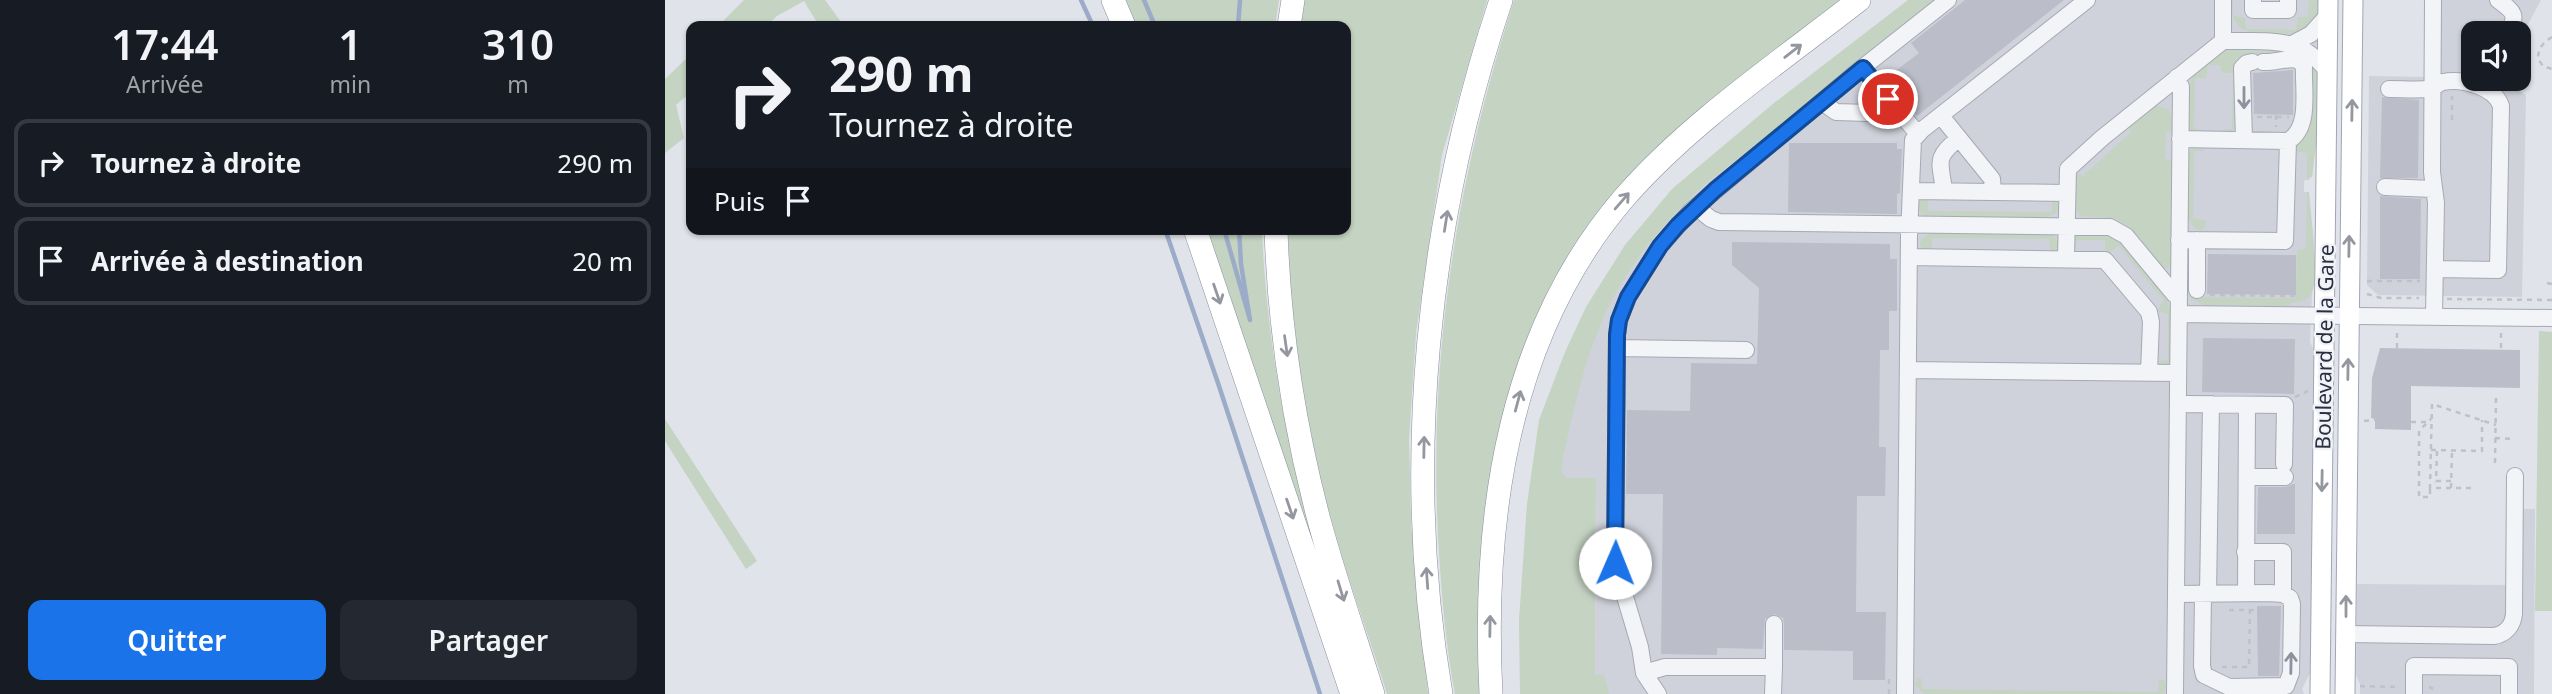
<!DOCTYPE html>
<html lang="fr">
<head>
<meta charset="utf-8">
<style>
	body { margin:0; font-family:"Noto Sans",sans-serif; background:#242831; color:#f1f3f6; height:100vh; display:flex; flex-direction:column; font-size:26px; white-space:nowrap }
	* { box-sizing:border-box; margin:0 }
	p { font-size:23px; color:#9ea1a6 }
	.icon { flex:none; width:38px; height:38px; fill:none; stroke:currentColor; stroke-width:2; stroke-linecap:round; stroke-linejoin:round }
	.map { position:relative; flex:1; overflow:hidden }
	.panel { display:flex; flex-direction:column; background:#171b24; width:665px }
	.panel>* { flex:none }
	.banner { position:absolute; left:21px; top:21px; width:665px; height:214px; border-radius:14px; box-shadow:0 2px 5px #0004; background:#171b24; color:#f1f3f6; overflow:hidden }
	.buttons { position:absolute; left:1796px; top:21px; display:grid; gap:14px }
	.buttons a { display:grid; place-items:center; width:70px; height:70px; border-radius:14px; background:#171b24; box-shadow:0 2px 5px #0004; font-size:35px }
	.pin { position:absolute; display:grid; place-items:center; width:60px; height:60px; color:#fff; margin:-30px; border:4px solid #fff; border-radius:50%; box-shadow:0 2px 7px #0007 }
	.me { position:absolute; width:77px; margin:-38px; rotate:1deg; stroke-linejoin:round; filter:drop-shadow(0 0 5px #0008) }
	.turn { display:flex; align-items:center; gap:24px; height:147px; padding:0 28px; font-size:32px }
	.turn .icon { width:91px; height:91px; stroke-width:2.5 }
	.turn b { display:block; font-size:49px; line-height:60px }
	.then { display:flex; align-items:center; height:66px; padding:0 28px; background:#0003; gap:14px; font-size:26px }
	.eta { display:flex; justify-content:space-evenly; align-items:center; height:119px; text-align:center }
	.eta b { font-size:42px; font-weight:600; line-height:49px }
	.button { display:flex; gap:14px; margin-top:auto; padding:14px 28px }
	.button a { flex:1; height:80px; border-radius:14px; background:#1a73e8; color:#fff; font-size:28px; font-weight:600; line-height:80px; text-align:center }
	.button a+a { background:#242831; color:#f1f3f6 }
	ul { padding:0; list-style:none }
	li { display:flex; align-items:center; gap:21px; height:88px; margin:0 14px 10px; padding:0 14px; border:4px solid #363941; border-radius:14px }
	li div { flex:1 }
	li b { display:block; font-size:26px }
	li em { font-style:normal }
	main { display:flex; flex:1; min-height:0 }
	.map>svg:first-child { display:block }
	.built { fill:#cfd2db }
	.green { fill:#c4d3c2 }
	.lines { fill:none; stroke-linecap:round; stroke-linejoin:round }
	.stream { stroke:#9cacc8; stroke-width:4.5 }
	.building { fill:#bbbec9 }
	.minor-casing { stroke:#a5a9b3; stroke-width:18 }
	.major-casing { stroke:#a0a6b5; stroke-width:21 }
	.highway-casing { stroke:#888f9f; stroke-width:24 }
	.path { stroke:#bec1c7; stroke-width:2.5; stroke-dasharray:5 5; stroke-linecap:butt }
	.minor { stroke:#f3f4f7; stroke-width:16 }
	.major { stroke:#fff; stroke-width:19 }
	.highway { stroke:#fff; stroke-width:23 }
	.oneway { stroke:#9497a0 }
	.oneway2 { stroke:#8e929c }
	.route-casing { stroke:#114b97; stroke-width:18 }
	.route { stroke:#1a73e8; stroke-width:12 }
	.labels { text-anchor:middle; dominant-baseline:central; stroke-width:5; stroke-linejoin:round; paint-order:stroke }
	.street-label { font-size:21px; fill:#292f40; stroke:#f0f2f7 }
</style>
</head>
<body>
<main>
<section class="panel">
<div class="eta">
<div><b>17:44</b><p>Arrivée</p></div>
<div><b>1</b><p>min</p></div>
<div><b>310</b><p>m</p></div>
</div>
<ul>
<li><svg class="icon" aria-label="right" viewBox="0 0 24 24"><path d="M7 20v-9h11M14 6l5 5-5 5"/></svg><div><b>Tournez à droite</b></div><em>290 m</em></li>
<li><svg class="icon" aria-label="arrive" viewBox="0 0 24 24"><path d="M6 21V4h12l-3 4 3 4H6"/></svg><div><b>Arrivée à destination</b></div><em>20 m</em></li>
</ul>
<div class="button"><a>Quitter</a><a>Partager</a></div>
</section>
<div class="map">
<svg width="1887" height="694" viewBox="0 0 1887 694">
	<rect width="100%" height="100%" fill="#e0e3e9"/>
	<path class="built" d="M1250 0H1655L1652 135 1647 177 1639 181V192H1644L1649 244 1645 342 1651 354 1647 673H1645L1637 689 1639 694H930L931 478H878L900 378 1004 201Z
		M1761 0H1876L1853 43V33H1808V79H1836L1861 95 1857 297 1713 295 1702 285 1704 76 1761 77Z
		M1843 509H1870L1869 694H1695V684L1691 675 1692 584 1841 585Z"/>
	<path class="green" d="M79 0H160L179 26H154L139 1 112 16 101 26H53Z
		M458 0H614L610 26H468Z
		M639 0H822L777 155 751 333 744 438 746 522 763 694H722C706 641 686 589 671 536 642 436 626 334 623 229H681V26H635Z
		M849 0H1178L909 248C876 301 854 356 838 416L817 694H790C781 647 777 599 774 552 762 362 791 181 849 0Z
		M1243 0H1274L1039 185C1000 220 963 265 941 312 919 360 908 411 897 462V473L901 478H931L930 675H939L944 694H855L854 620 862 504 874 420 900 352 921 307 960 245 1007 189 1109 103Z
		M1565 0H1568V16L1580 18 1581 29 1631 30 1633 17H1643L1644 0H1655C1652 29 1637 36 1610 35 1582 34 1567 31 1565 0Z
		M1562 50 1623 51 1643 59 1653 73 1652 135 1647 177H1644V180H1642V153L1630 151V146L1642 130 1643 67 1588 58 1571 128 1564 132 1556 130 1567 129 1568 73H1557L1555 65H1543L1541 78H1530L1529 128 1537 131 1525 130C1522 117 1521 91 1527 78 1532 67 1551 54 1562 50Z
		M26 54V92L11 105 19 138 0 153V79Z
		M1490 105 1503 109 1507 117 1508 132H1501L1500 159 1507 160 1506 263 1503 268H1498C1486 254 1474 232 1458 223 1419 204 1409 241 1409 174L1411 172 1418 176 1466 132 1462 126Z
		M1528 148 1539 149 1538 151H1529L1528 218 1541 220V225L1537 231 1529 228 1523 217V153Z
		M1642 192H1644C1644 212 1657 282 1645 296 1639 303 1632 302 1625 303L1624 306 1538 305 1525 298C1520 288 1518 272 1525 263L1528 297 1631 298 1632 250 1641 249Z
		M1258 198 1263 199V211L1387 212V201L1391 200 1394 207 1391 213 1380 218 1264 217 1259 215 1255 212 1253 203Z
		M540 229H597C601 337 621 442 649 546Z
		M1269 232 1387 234 1393 242 1394 247 1390 251H1385L1384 239 1267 238V250H1258L1255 245 1256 239Z
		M1413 234H1441L1456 242 1502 300 1506 313V362L1503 365 1492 363 1493 361 1503 360V314L1492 311 1499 301 1454 246 1443 253 1440 251V240H1412L1410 252C1406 246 1408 239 1413 234Z
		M1874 331 1887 332V611H1870Z
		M0 419 92 561 81 569 0 441Z
		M1252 678H1256L1257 689 1493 692 1494 681 1497 679 1502 683 1499 694H1260L1250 685Z"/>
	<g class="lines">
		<path class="stream" d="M416 0 428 26
			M479 0 490 26
			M573 26 575 0
			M500 229 553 383 655 694
			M559 229 585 320 576 264 574 229"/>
	</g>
	<path class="building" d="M1300 0H1399L1252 116 1220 79 1254 53 1246 43Z
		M1628 70V115L1589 114 1588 73Z
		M1717 97 1754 100 1753 178H1715Z
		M1124 143H1232V149H1237L1235 193 1232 194V214L1123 212Z
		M1715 196 1756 199 1755 279H1715Z
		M1067 242 1225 244V259H1232V311H1224V350H1215L1214 447H1221L1220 496H1192L1191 612H1221L1220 680H1188V651L1119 650V623L1118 618 1110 614 1100 619 1098 649 1052 648V655L996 654 998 494H961L962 410 1025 411 1026 363 1092 364 1094 288 1067 265Z
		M1543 254 1631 255V295L1542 294Z
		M1538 338 1630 339 1629 394 1537 392Z
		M1715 348 1855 350V388L1746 386V430L1710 429V419L1706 418 1707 378Z
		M1628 484H1630V534H1592L1593 487H1620Z
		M1592 606H1616L1614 676H1593Z"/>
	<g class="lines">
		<g class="minor-casing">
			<path id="minor" d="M1558 0V41
				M1588 0V10H1623V0
				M1768 0 1767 172 1771 203 1769 316
				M1833 0C1849 12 1853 14 1843 33
				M1629 43 1646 34 1663 15
				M1598 62C1611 63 1624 56 1635 61L1639 67C1638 90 1646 128 1623 141
				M1197 68 1253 134
				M1724 89C1737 89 1751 90 1764 89 1770 88 1773 83 1778 82 1797 78 1830 87 1836 106L1833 270 1770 269
				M1157 102 1171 112 1236 114
				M1276 116 1327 179 1328 192
				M1579 140 1577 68 1582 63 1587 62
				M1720 187 1768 189
				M1247 191 1402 193
				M1279 191C1276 162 1268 159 1294 138
				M1031 207 1046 219 1054 222 1445 227 1461 236 1509 294 1514 298
				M1514 240 1620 241 1623 141 1515 139
				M1244 257 1440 260 1484 312 1486 322 1484 372
				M1401 258 1403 169 1437 138 1558 41C1599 42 1635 34 1662 71
				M1532 290V240
				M1514 314 1887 318
				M952 348 1081 350
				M1243 370 1513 373
				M1513 406 1522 404 1620 405 1619 464
				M1582 477H1620
				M1580 552H1618V594
				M1581 593 1582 405
				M1511 594 1604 593 1618 594 1625 598 1627 604 1626 673 1621 686 1564 687 1539 675 1537 666 1538 594
				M1543 594 1546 404
				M1681 634 1829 636C1841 634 1848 625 1849 614L1850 476
				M1109 667V624
				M979 673 1000 667H1109L1108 694
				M993 694 979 673 975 647 950 563 952 335 954 320 963 297 995 246 1026 211 1192 72 1283 0
				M1240 694 1244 235 1248 140 1257 130 1422 0
				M1510 694 1516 87 1512 77
				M1749 694V666L1844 667V694"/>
		</g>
		<g class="major-casing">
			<path id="major" d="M1655 694 1663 0
				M1680 694 1688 0"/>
		</g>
		<g class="highway-casing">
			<path id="highway" d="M448 0 459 26
				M624 26 628 0
				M530 229 687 694
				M611 229C614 327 629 426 654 520 670 579 690 636 708 694
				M776 694C737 465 762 220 836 0
				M826 694C817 521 842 334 959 198 1023 124 1116 61 1194 0"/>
		</g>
		<path class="path" d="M1887 37C1878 43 1873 48 1873 59L1878 66 1887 69
			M1611 115V127
			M1592 117H1624
			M1787 120V96
			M1702 281H1755
			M1882 283 1887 284
			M1702 294 1716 298H1754
			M1545 295 1629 296V300
			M1782 299 1887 300
			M1836 333V350
			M1732 348V331
			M1630 397 1643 391
			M1699 421 1710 420
			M1746 422H1763
			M1830 438 1850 439
			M1766 450 1817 451V420
			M1772 451 1771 481H1786
			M1830 463 1831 397
			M1786 488 1787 450
			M1806 488H1765L1767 404 1831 425
			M1765 489V497H1754V431L1766 419
			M1564 610H1592
			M1557 667H1584L1585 609
			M1695 686 1734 687
			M1764 687 1767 688V694
			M1224 694V676"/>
		<use href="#minor" class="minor"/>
		<use href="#major" class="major"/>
		<use href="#highway" class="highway"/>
	</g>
	<defs><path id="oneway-shaft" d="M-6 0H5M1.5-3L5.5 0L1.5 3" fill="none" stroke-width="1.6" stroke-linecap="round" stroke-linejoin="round" transform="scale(1.75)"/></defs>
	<g class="oneway">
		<use href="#oneway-shaft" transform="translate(1128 51) rotate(-38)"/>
		<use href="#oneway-shaft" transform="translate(1687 110) rotate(-89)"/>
		<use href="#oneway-shaft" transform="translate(957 201) rotate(-49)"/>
		<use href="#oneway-shaft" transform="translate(781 221) rotate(-81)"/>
		<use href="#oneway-shaft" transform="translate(1684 246) rotate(-89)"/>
		<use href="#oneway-shaft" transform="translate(552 294) rotate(71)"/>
		<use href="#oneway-shaft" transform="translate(621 346) rotate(82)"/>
		<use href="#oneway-shaft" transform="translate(1683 369) rotate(-89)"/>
		<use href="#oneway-shaft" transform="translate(853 401) rotate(-75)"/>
		<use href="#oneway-shaft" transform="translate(759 447) rotate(-89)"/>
		<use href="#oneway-shaft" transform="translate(1657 481) rotate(91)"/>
		<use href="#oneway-shaft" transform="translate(625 509) rotate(71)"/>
		<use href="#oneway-shaft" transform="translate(762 578) rotate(-94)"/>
		<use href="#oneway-shaft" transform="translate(676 591) rotate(73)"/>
		<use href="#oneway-shaft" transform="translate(1681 606) rotate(-90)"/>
		<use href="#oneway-shaft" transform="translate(825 626) rotate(-89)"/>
	</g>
	<g class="oneway2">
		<use href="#oneway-shaft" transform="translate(1579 98) rotate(90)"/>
		<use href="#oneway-shaft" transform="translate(1626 663) rotate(-89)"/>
	</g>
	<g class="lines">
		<g class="route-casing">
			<path id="route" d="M950 563 952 335 954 320 963 297 995 246 1013 225 1050 190 1198 68 1223 99"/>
		</g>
		<use href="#route" class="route"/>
	</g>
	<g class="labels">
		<g class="street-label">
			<text transform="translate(1659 347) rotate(-89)">Boulevard de la Gare</text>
		</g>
	</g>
</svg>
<div class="buttons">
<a><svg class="icon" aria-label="sound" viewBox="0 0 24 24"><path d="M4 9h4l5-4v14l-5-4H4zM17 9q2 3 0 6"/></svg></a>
</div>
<div class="pin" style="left:1223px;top:99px;background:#d93025"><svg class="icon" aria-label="arrive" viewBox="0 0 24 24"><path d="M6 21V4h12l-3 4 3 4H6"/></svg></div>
<svg class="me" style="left:950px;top:563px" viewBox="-20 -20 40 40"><circle r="19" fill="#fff"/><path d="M0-13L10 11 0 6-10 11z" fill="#1a73e8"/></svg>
<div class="banner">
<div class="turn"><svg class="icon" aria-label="right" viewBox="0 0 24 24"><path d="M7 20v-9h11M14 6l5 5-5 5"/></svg><div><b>290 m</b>Tournez à droite</div></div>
<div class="then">Puis<svg class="icon" aria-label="arrive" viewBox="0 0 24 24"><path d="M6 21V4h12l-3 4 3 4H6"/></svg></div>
</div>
</div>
</main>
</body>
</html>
